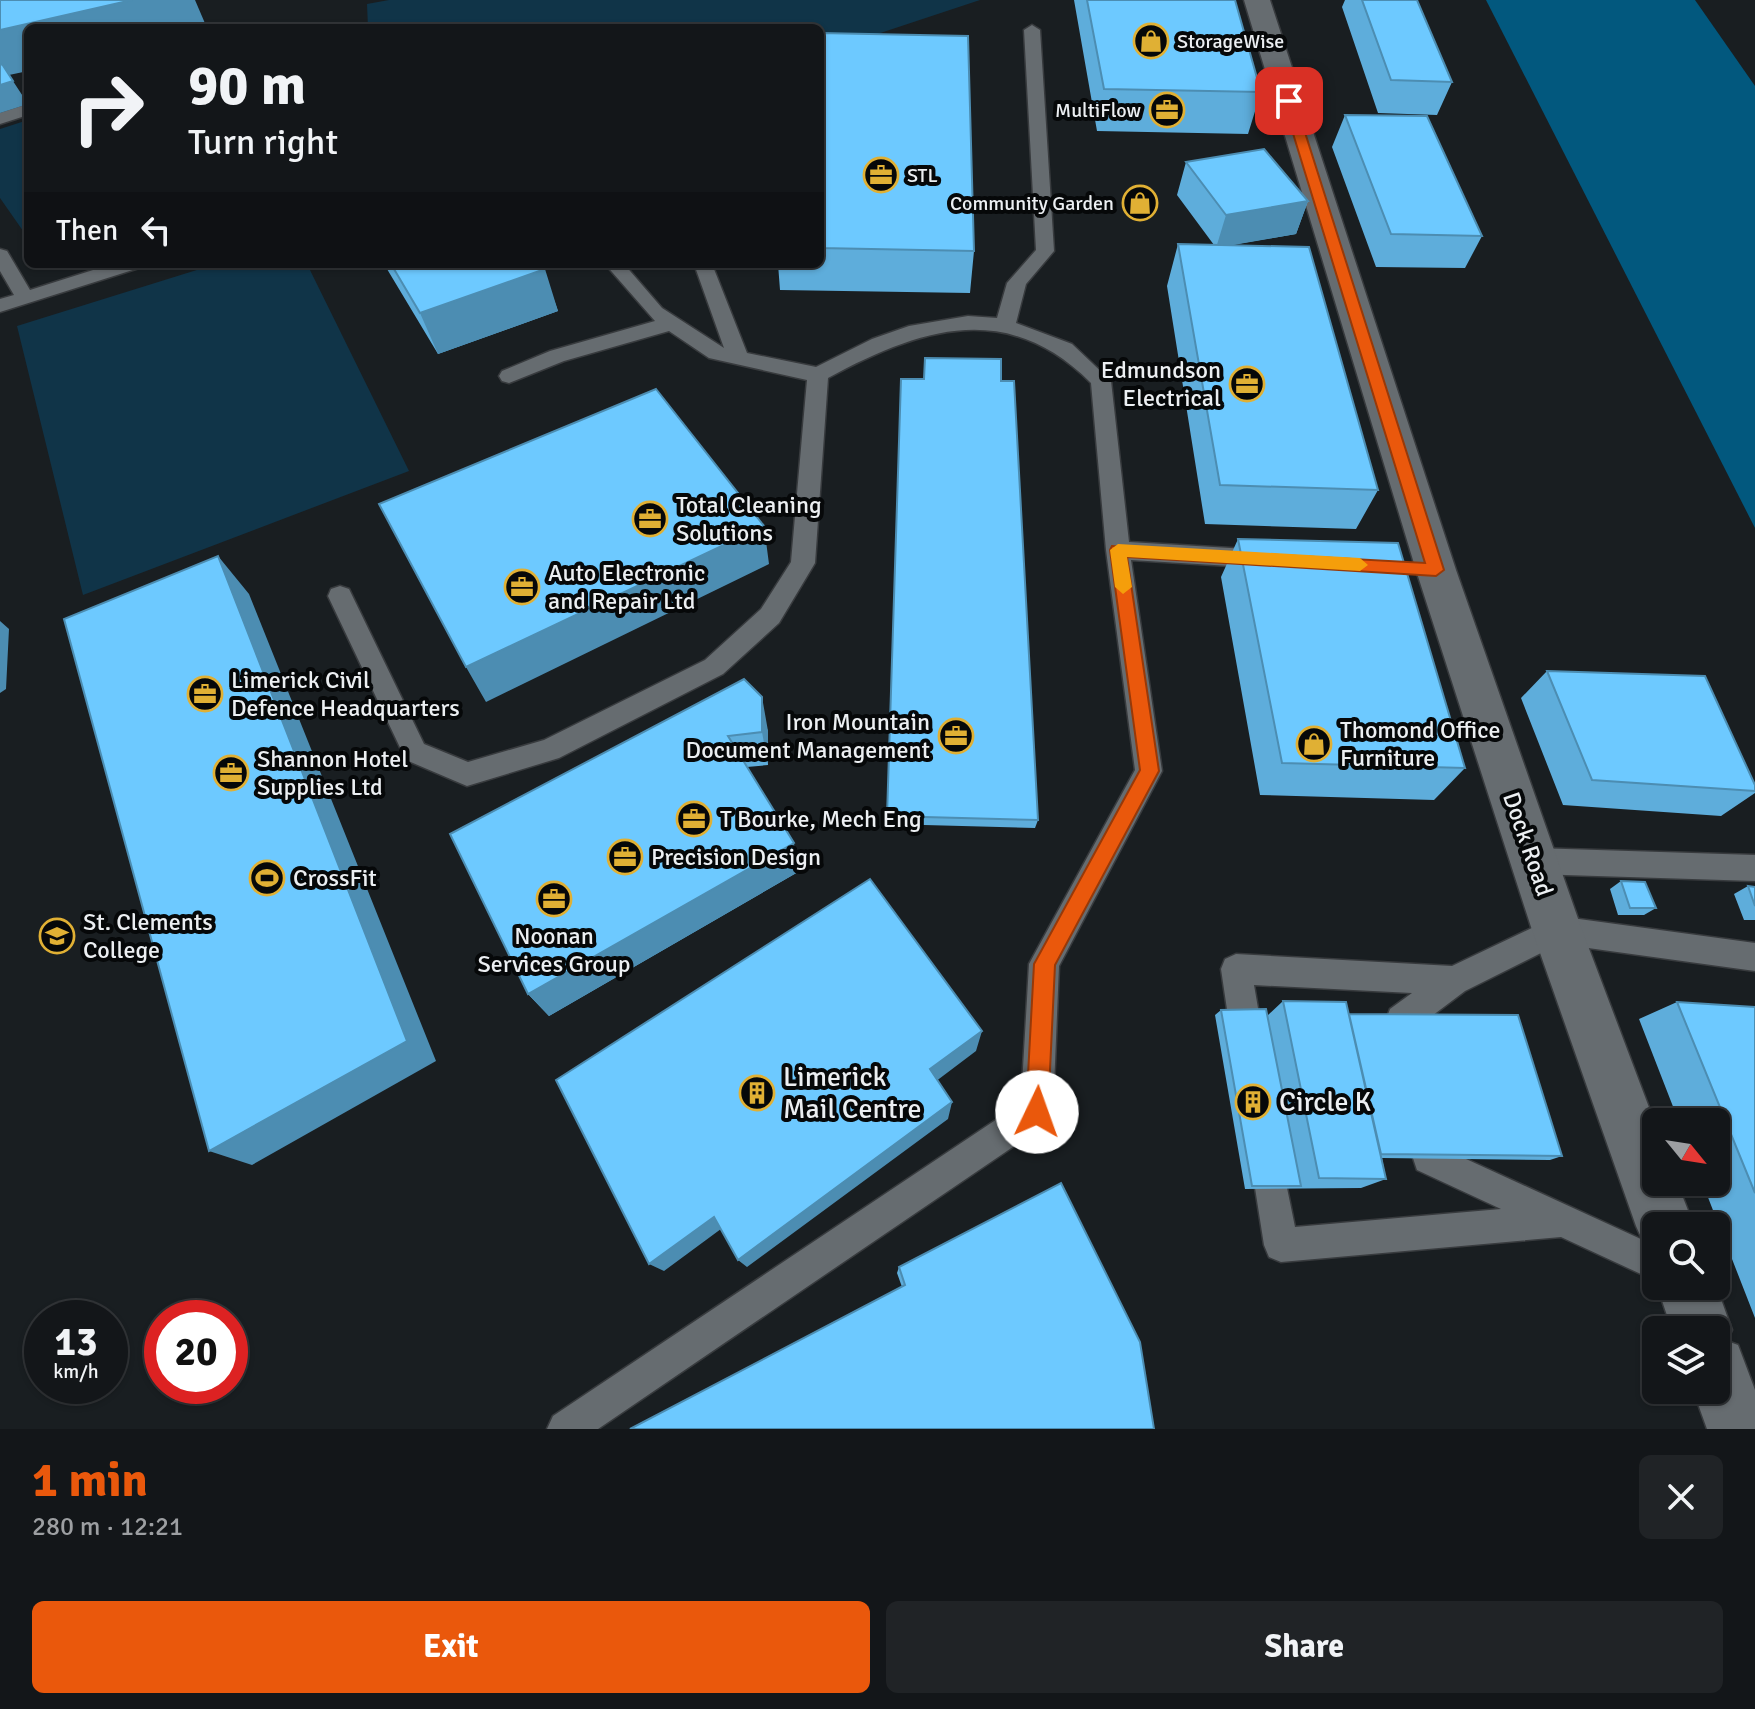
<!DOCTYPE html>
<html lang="en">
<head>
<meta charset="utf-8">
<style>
	body { margin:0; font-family:Signika,sans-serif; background:#202326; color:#f1f3f6; height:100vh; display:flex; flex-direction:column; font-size:30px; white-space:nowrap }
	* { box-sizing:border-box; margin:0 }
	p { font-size:26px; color:#9d9fa2 }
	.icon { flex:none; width:44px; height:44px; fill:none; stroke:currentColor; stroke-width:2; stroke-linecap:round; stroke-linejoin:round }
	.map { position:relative; height:1429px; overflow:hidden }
	.panel { display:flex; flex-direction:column; background:#131619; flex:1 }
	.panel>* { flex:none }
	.hud { position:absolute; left:24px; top:24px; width:800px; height:244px; border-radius:12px; box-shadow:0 2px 6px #0004,0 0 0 2px #323538; background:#131619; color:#f1f3f6; overflow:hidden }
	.needle { width:52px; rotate:120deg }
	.fabs { position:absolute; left:1642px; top:1108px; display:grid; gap:16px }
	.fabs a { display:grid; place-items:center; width:88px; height:88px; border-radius:12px; background:#131619; box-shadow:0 2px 6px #0004,0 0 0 2px #323538; font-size:40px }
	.speed { position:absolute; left:24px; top:1300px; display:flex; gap:16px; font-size:40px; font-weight:700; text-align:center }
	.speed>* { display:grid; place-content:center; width:104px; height:104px; border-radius:50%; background:#131619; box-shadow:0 2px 6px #0004,0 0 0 2px #323538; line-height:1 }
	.speed small { font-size:20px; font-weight:400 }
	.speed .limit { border:12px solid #d22; background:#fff; color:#111 }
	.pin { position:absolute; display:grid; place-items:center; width:68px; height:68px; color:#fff; margin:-34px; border-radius:16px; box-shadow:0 4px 12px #0006 }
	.me { position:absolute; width:88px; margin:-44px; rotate:3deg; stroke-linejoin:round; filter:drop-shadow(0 0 6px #0008) }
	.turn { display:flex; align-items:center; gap:28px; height:168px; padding:0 32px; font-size:36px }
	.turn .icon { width:104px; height:104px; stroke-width:2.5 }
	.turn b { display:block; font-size:56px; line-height:68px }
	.then { display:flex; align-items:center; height:76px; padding:0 32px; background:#0003; gap:16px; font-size:30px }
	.round { display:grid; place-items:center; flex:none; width:84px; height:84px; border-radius:12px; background:#202326 }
	.summary { display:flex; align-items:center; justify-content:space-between; height:136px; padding:0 32px }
	h1 { font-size:48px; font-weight:800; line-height:60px; color:#ea580c }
	.action { display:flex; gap:16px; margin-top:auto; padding:16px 32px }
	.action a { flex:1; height:92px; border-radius:12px; background:#ea580c; color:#fff; font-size:32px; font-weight:800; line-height:92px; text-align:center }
	.action a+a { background:#202326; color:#f1f3f6 }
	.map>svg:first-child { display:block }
	.green { fill:#103448 }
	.water { fill:#02587e }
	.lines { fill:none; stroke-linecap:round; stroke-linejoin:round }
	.lane-casing { stroke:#383b3e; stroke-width:3 }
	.secondary-casing { stroke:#383b3e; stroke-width:3 }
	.lane { fill:#666c70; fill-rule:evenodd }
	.secondary { fill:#666c70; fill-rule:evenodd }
	.wall { fill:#5eaddb }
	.shaded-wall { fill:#4c8db2 }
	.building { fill:#6dc9ff; stroke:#4c8db2; stroke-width:2 }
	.route { fill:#ea580c; stroke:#983908; stroke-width:2 }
	.slow { fill:#f59e0b }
	.labels { text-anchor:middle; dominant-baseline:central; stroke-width:8; stroke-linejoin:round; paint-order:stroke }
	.far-poi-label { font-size:20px; fill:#eceff2; stroke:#060809; text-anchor:start }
	.poi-label { font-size:24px; fill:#eceff2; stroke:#060809; text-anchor:start }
	.street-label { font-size:24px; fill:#eceff2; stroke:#060809 }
	.near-poi-label { font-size:28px; fill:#eceff2; stroke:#060809; text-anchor:start }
</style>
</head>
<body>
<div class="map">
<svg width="1755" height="1429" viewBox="0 0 1755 1429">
	<rect width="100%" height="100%" fill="#191e21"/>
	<path class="green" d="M389 0H980L820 53V28H368L367 4Z
		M28 120V238L0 198V129Z
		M216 264H307L409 471 83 595 17 326Z"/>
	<path class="water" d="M1486 0H1695L1755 86V528Z"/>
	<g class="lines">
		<g class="lane-casing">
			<path id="lane" d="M1032 25 1040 30 1054 251 1026 284 1016 323 1072 344 1111 381 1129 542 1264 550 1272 553 1276 559 1272 565 1264 568 1131 560 1162 771 1059 966 1053 1112 1048 1123 598 1429H547L553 1416 1021 1103 1029 964 1135 770 1106 550 1091 383C1007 299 921 328 828 378L815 563 779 623 723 674 559 758 467 786 406 760 328 596 331 589 340 586 349 589 424 744 468 762 544 740 705 660 761 609 791 562 807 380 709 358 669 331 564 361 509 383 502 381 499 376 502 371 550 351 655 321 605 264H624L662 308 724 348 694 264H712L747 353 816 367 872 339 909 326 968 316 997 318 1007 283 1036 250 1024 30Z
				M28 104V115L0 124V113Z
				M0 249 7 251 30 290 112 264H141L139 268 0 312V299L14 295 0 271Z
				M1534 848 1755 855V881L1534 874 1524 870 1520 861 1524 852Z
				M1557 916 1755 943V971L1559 944 1465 991 1412 1031 1401 1035 1390 1031 1386 1020 1390 1009 1412 993 1254 985 1264 1043 1259 1054 1248 1059 1237 1054 1232 1043 1221 969 1225 959 1236 954 1452 966Z
				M1266 1140 1278 1144 1295 1227 1501 1209 1417 1170 1413 1158 1417 1146 1429 1142 1656 1246V1281L1561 1237 1281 1262 1269 1257 1264 1245 1250 1156 1254 1144Z"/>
		</g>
		<g class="secondary-casing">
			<path id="secondary" d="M1244 0H1270L1456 570 1582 930 1656 1126V1182H1677L1694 1226H1656V1251L1645 1246 1636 1226 1532 930 1416 570Z
				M1716 1285 1732 1330 1727 1341 1738 1345 1755 1390V1429H1707L1693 1390H1716V1330H1672L1657 1286Z"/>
		</g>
		<use href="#lane" class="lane"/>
		<use href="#secondary" class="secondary"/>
	</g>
	<path class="wall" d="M1074 0H1235L1261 92 1248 134 1097 131Z
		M1345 0H1417L1452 82 1437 115 1378 113 1342 7Z
		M820 33 974 251 970 293 780 290 778 264H820Z
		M1345 115 1482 236 1465 268 1376 267 1332 147Z
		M1186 162 1308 201 1296 234 1231 245 1378 490 1356 529 1205 524 1167 286 1178 244 1214 245 1177 195Z
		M384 264H541L558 311 438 354Z
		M901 379 1001 381 1038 820 1035 828 887 824Z
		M1238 539 1465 768 1434 800 1260 795 1221 577Z
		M1547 671 1755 785V793L1721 816 1563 805 1521 698Z
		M744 679 768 731V765L747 767 798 872 549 1016 528 994Z
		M1621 881 1656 908 1644 915H1618L1610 889Z
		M1748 886 1755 887V920H1744L1734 894Z
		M1283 1001 1349 1014 1562 1156 1550 1160 1382 1158 1386 1179 1361 1188 1245 1189 1215 1015 1221 1010 1267 1016Z
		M1677 1002 1755 1007V1318L1702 1182H1716V1122H1679L1639 1019Z
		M899 1267 1154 1429 902 1287 897 1273Z"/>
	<path class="shaded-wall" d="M132 0H195L207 28H28V71L9 75 28 104 0 113V30Z
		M1308 201 1296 234 1216 248 1226 215Z
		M545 269 558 311 438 354 420 313Z
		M764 526 769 564 486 702 466 667Z
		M218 556 249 594 436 1061 252 1165 209 1151Z
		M0 621 9 629 6 689 0 693Z
		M762 697 768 731V765L762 732Z
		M794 843 798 872 549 1016 528 994Z
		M982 1031 976 1051 927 1088 930 1069Z
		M952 1102 948 1119 747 1267 738 1260Z
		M714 1217 725 1226 664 1271 649 1264Z"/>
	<path class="building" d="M0 0H132L0 30Z
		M1087 0H1235L1261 92 1104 89Z
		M1362 0H1417L1452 82 1391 80Z
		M820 33 968 36 974 251 820 248Z
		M2 64 13 81 0 85V65Z
		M1345 115 1427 116 1482 236 1391 234Z
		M1264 149 1308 201 1226 215 1186 162Z
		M1178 244 1309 247 1378 490 1220 485Z
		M391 264H541L545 269 420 313Z
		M925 358 1001 359V381H1014L1038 820 887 816 901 379H924Z
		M656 389 764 526 466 667 379 504Z
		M1238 539 1398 543 1465 768 1282 763Z
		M218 556 407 1041 209 1151 64 619Z
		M1547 671 1705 676 1755 785V791L1592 780Z
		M744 679 762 697V732L728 736 794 843 528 994 450 834Z
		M870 879 982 1031 930 1069 952 1102 738 1260 714 1217 649 1264 556 1080Z
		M1621 881 1645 882 1656 908H1630Z
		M1748 886 1755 887V906Z
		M1283 1001 1346 1002 1386 1179 1319 1178Z
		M1677 1002 1755 1007V1193Z
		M1266 1009 1301 1186H1252L1221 1010Z
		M1349 1014 1518 1015 1562 1156 1381 1154Z
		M1061 1183 1140 1342 1154 1429H630L905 1285 899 1267Z"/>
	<path class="route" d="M1289 97 1295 101 1444 570 1436 576 1127 557 1159 771 1055 965 1048 1112 1045 1120 1037 1123 1029 1120 1026 1112 1034 964 1140 770 1110 550 1112 546 1425 563 1283 101Z"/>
	<path class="slow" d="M1118 544 1360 558 1368 565 1360 571 1127 557 1132 587 1123 594 1115 587 1110 550Z"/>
	<defs>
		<g id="shop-ring" transform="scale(1.8)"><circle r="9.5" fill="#060809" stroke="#e0b034" stroke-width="1.5"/><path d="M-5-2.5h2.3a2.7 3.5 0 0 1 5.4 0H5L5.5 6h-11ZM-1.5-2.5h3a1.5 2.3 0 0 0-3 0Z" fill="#e0b034"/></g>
		<g id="office-ring" transform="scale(1.8)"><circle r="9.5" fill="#060809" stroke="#e0b034" stroke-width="1.5"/><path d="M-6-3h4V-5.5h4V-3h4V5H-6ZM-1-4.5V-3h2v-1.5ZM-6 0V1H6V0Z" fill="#e0b034"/></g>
		<g id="stadium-ring" transform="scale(1.8)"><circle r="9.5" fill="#060809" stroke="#e0b034" stroke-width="1.5"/><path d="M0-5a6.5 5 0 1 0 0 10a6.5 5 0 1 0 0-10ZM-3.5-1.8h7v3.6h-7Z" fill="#e0b034"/></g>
		<g id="school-ring" transform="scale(1.8)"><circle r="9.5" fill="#060809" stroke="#e0b034" stroke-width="1.5"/><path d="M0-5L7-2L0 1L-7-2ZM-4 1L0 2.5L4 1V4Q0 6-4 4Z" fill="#e0b034"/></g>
		<g id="building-ring" transform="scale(1.8)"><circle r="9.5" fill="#060809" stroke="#e0b034" stroke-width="1.5"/><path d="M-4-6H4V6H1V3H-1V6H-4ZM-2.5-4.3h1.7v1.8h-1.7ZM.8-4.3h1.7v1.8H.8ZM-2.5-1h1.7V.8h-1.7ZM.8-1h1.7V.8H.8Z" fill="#e0b034"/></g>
	</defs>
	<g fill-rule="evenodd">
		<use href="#shop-ring" x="1151" y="41"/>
		<use href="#office-ring" x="1167" y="110"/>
		<use href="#office-ring" x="881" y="175"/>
		<use href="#shop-ring" x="1140" y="203"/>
		<use href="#office-ring" x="1247" y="384"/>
		<use href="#office-ring" x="650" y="519"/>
		<use href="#office-ring" x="522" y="587"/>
		<use href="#office-ring" x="205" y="694"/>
		<use href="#office-ring" x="956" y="736"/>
		<use href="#shop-ring" x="1314" y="744"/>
		<use href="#office-ring" x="231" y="773"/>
		<use href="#office-ring" x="694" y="819"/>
		<use href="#office-ring" x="625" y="857"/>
		<use href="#stadium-ring" x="267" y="878"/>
		<use href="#office-ring" x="554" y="899"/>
		<use href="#school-ring" x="57" y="936"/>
		<use href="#building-ring" x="757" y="1093"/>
		<use href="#building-ring" x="1253" y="1102"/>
	</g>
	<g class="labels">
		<g class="far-poi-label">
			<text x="1177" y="41">StorageWise</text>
			<text x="1141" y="110" text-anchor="end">MultiFlow</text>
			<text x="907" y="175">STL</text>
			<text x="1114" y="203" text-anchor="end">Community Garden</text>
		</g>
		<g class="poi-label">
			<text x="1221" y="370" text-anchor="end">Edmundson<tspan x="1221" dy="28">Electrical</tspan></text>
			<text x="676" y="505">Total Cleaning<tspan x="676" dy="28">Solutions</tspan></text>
			<text x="548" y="573">Auto Electronic<tspan x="548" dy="28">and Repair Ltd</tspan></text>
			<text x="231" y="680">Limerick Civil<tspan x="231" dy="28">Defence Headquarters</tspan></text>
			<text x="930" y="722" text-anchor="end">Iron Mountain<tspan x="930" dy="28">Document Management</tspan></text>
			<text x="1340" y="730">Thomond Office<tspan x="1340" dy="28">Furniture</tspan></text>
			<text x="257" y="759">Shannon Hotel<tspan x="257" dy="28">Supplies Ltd</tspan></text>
			<text x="720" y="819">T Bourke, Mech Eng</text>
			<text x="651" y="857">Precision Design</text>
			<text x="293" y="878">CrossFit</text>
			<text x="83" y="922">St. Clements<tspan x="83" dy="28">College</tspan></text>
			<text x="554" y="936" text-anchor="middle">Noonan<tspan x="554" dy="28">Services Group</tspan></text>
		</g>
		<g class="street-label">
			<text transform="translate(1528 844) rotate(71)">Dock Road</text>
		</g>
		<g class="near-poi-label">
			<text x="783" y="1077">Limerick<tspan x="783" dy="32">Mail Centre</tspan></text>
			<text x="1279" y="1102">Circle K</text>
		</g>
	</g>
</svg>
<div class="fabs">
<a><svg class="needle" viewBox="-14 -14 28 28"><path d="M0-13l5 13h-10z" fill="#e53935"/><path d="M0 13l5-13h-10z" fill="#9d9fa2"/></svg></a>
<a><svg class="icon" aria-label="search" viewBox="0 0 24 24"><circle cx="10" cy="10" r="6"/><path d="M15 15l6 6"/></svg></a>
<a><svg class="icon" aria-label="layers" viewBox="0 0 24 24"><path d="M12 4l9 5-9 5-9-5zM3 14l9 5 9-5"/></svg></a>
</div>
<div class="speed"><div>13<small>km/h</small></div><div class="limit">20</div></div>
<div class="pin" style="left:1289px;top:101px;background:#d93025"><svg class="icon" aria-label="arrive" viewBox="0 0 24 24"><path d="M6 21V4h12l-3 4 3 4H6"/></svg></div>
<svg class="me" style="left:1037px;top:1112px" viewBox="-20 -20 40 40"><circle r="19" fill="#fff"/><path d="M0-13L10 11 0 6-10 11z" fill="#ea580c"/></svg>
<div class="hud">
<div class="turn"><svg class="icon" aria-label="right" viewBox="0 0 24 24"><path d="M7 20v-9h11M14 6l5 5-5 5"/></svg><div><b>90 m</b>Turn right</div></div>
<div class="then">Then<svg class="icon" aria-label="left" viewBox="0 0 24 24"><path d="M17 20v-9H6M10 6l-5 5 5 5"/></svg></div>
</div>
</div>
<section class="panel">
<div class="summary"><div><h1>1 min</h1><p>280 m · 12:21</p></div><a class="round"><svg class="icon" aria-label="close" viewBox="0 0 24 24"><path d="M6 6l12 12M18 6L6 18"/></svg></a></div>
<div class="action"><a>Exit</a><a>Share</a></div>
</section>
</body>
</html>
